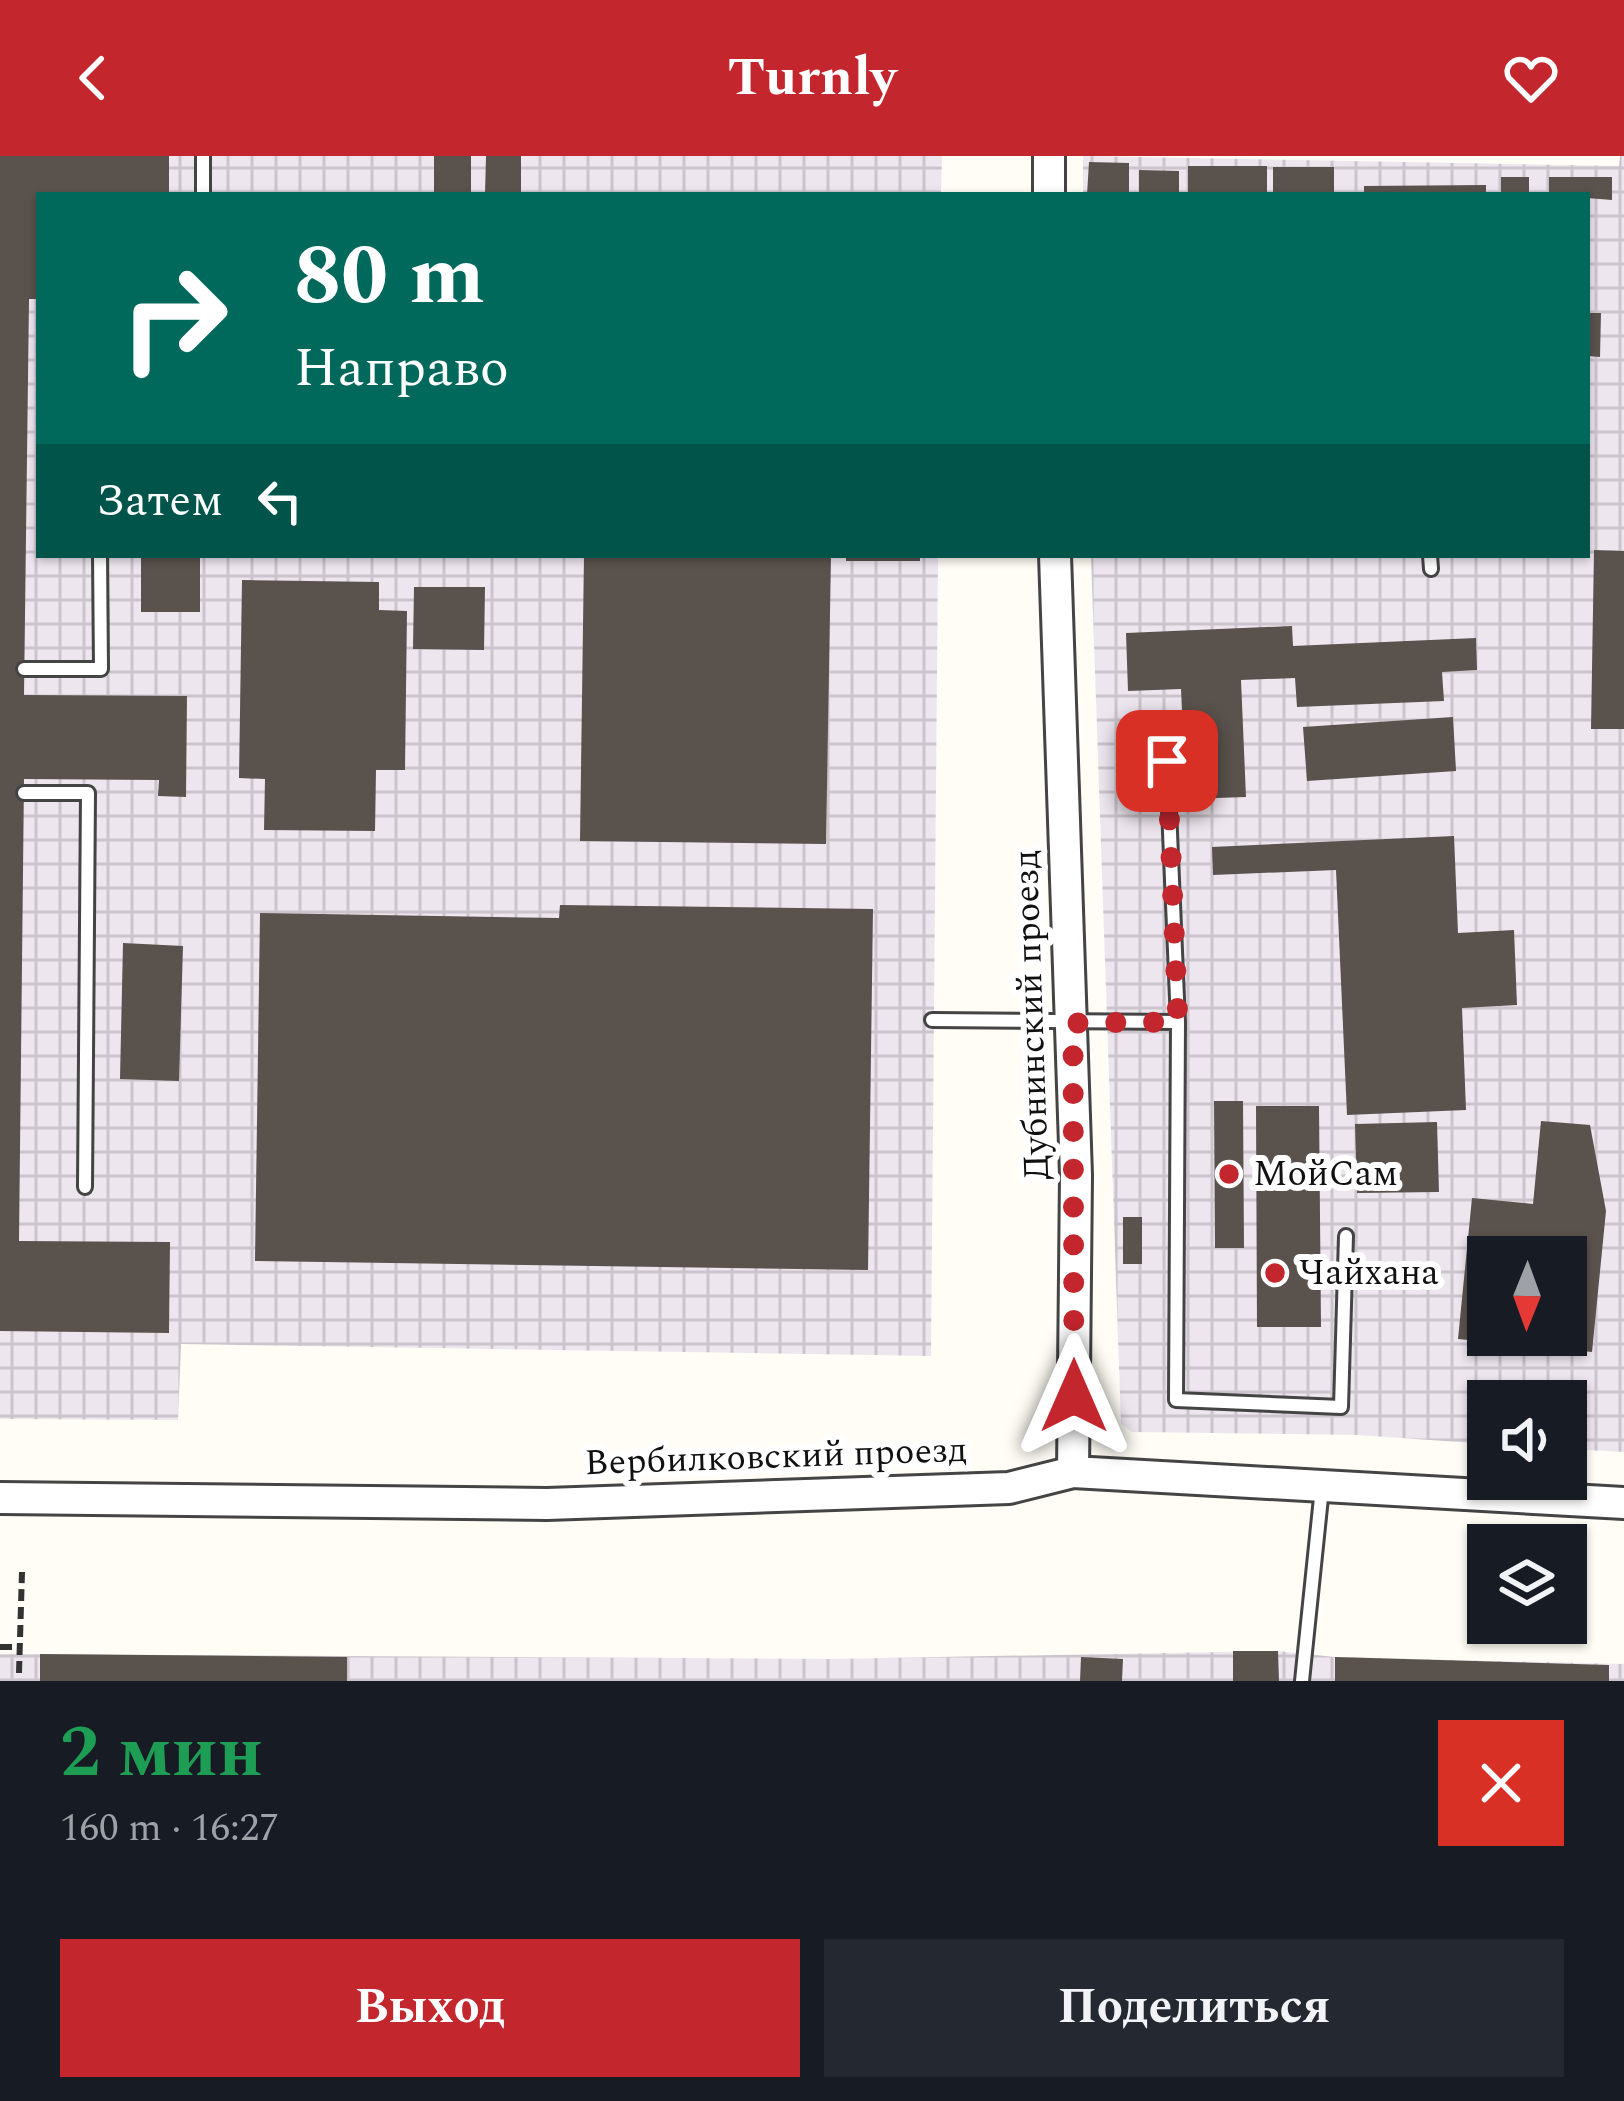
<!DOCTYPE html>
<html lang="ru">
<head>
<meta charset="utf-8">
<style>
	body { margin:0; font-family:Spectral,serif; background:#242831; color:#f1f3f6; height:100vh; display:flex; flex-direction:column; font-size:45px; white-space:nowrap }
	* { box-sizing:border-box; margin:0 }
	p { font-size:39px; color:#9ea1a6 }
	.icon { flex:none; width:66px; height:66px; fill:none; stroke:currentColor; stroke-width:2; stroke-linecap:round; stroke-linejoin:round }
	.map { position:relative; height:1525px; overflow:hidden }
	.panel { display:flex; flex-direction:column; background:#171b24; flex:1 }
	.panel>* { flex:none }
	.top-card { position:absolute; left:36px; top:36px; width:1554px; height:366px; border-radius:0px; box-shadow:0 3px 9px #0004; background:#00695c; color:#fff; overflow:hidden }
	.needle { width:78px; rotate:181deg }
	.buttons { position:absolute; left:1467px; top:1080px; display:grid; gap:24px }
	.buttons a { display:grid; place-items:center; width:120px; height:120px; border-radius:0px; background:#171b24; box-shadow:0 3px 9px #0004; font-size:60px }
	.pin { position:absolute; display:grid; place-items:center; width:102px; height:102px; color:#fff; margin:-51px; border-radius:24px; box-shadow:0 6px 18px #0006 }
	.me { position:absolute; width:132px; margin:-66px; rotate:0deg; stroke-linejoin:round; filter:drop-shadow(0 0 9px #0008) }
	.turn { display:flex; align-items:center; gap:42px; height:252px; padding:0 60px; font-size:54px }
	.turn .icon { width:156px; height:156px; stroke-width:2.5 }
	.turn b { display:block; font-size:84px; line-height:102px }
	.then { display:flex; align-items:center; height:114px; padding:0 60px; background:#0003; gap:24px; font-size:45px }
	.round { display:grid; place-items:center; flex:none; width:126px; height:126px; border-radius:0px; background:#242831 }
	.head { display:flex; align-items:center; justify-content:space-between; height:204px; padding:0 60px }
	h1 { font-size:72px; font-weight:700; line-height:90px; color:#1e9e55 }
	.primary-button { display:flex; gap:24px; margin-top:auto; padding:24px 60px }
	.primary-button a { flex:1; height:138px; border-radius:0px; background:#c4262e; color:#fff; font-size:48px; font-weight:700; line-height:138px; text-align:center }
	.primary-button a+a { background:#242831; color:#f1f3f6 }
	header { display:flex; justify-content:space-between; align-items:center; height:156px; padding:0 60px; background:#c4262e; color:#fff; font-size:54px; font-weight:700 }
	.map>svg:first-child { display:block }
	.industrial { fill:url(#industrial-grid); fill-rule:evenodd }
	.building { fill:#5a524d; fill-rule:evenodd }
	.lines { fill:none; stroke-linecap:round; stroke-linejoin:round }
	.service-casing { stroke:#444; stroke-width:18 }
	.tertiary-casing { stroke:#444; stroke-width:36 }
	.path { stroke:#333; stroke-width:6; stroke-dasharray:12 6; stroke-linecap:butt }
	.service { stroke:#fff; stroke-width:12 }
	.tertiary { stroke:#fff; stroke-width:30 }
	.route { stroke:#c4262e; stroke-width:21; stroke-dasharray:0 37.8 }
	.poi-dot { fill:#c4262e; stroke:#fff; stroke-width:4.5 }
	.labels { text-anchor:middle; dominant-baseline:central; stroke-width:12; stroke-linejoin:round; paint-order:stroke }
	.street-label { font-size:36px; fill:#111; stroke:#fff }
	.poi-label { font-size:36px; fill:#111; stroke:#fff; text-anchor:start }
</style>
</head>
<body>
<header><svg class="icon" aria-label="back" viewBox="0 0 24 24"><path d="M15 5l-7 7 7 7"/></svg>Turnly<svg class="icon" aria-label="heart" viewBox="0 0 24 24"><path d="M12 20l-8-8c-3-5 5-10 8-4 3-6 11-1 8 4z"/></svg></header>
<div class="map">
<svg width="1624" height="1525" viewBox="0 0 1624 1525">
	<defs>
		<pattern id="industrial-grid" width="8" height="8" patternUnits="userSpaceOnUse" patternTransform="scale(3)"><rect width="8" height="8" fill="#eee6ef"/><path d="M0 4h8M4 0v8" fill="none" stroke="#cbc4cc"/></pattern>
	</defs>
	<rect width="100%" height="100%" fill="#fffdf5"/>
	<path class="industrial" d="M0 0H942L941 39H39V399H938L931 1200 181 1188 178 1264 0 1263Z
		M1083 0 1619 10 1620 0H1624V1296L1566 1293V1245H1488V1288L1357 1279 1132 1276 1121 1268 1091 399H1587V39H1083ZM1488 1101H1566V1179H1488Z
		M1278 1495 1335 1501 1624 1508V1525H0V1498L828 1503Z"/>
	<path class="building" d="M0 0H169V39H39V143H29L24 539 187 540 186 641 158 640 159 624 24 623 19 1085 170 1086 169 1177 0 1175Z
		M434 0H471V39H434Z
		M486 0H521V39H485Z
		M1089 6 1129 7V39H1087Z
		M1188 10H1267V39H1188Z
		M1273 11H1334V39H1273Z
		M1139 14 1179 15V39H1139Z
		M1501 21H1529V39H1501Z
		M1549 21H1612V44L1549 39Z
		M1486 29V39H1364V30Z
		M1587 157H1601L1600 201 1587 200Z
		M1594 394 1624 395V573H1591Z
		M141 399H200V456H141Z
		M584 399H831L826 688 580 685Z
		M846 399H920V405H846Z
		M242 424 379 426V454L407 455 405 614H376L375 675 264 674 265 623 239 622Z
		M414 431H485L484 494 413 493Z
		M1292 470 1293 490 1476 482 1477 514 1442 516 1444 545 1297 551 1295 522 1241 524 1246 641 1186 643 1181 533 1128 535 1126 477Z
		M1453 561 1456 615 1307 625 1303 571Z
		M1454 680 1458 777 1514 774 1517 849 1462 852 1466 954 1347 959 1336 714 1213 719 1212 691Z
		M560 749 873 753 868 1114 255 1105 260 757 559 762Z
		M123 787 183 790 179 925 120 923Z
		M1214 945H1243L1244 1092H1215Z
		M1256 950H1319L1321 1171H1257Z
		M1541 965 1590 969 1606 1055 1592 1196 1458 1183 1472 1042 1533 1048ZM1488 1101H1566V1179H1488Z
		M1437 966 1439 1036 1357 1037 1355 968Z
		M1123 1061H1142V1108H1123Z
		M1233 1495H1278L1279 1525H1233Z
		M40 1498 347 1501V1525H40Z
		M1081 1501 1123 1503 1122 1525H1080Z
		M1335 1501 1609 1509V1525H1335Z"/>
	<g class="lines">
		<g class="service-casing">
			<path id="service" d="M203 39V0
				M1430 399 1431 413
				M24 513H101L100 399
				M24 637H88L85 1031
				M932 864 1178 866 1167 605
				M1178 866 1176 1244 1341 1251 1346 1080
				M1302 1525 1322 1332"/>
		</g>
		<g class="tertiary-casing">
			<path id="tertiary" d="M1049 39V0
				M1055 399 1076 1019 1073 1316
				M0 1342 547 1348 1009 1332 1073 1316 1624 1347"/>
		</g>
		<path class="path" d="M0 1491H19
			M19 1517 22 1416"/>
		<use href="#service" class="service"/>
		<use href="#tertiary" class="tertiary"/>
	</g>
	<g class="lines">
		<path class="route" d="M1074 1240 1073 867 1178 866 1167 605"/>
	</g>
	<g class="poi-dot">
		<circle cx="1229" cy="1018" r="12"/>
		<circle cx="1275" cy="1117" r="12"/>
	</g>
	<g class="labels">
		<g class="street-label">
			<text transform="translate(1032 859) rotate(-92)">Дубнинский проезд</text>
			<text transform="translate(776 1301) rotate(-2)">Вербилковский проезд</text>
		</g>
		<g class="poi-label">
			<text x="1253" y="1018">МойСам</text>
			<text x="1299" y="1117">Чайхана</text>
		</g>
	</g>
</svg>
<div class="buttons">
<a><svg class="needle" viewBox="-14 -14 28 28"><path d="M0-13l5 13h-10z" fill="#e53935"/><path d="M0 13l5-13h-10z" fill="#9ea1a6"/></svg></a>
<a><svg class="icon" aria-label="sound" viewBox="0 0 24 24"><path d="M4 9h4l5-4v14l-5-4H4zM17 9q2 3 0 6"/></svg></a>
<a><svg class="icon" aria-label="layers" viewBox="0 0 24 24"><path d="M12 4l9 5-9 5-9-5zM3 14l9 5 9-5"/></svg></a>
</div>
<div class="pin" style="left:1167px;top:605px;background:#d93025"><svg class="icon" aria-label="arrive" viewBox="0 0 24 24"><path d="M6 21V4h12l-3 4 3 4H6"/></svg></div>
<svg class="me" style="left:1074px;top:1240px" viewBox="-20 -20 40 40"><path d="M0-17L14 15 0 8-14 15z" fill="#c4262e" stroke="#fff" stroke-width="4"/></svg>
<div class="top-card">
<div class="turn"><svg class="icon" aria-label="right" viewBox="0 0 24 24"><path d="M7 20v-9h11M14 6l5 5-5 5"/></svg><div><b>80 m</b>Направо</div></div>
<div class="then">Затем<svg class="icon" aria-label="left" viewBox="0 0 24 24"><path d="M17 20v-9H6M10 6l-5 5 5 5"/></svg></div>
</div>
</div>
<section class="panel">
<div class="head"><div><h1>2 мин</h1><p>160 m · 16:27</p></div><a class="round" style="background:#d93025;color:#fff"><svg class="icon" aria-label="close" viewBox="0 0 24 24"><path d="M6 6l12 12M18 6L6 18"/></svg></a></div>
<div class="primary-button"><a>Выход</a><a>Поделиться</a></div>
</section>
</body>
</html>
